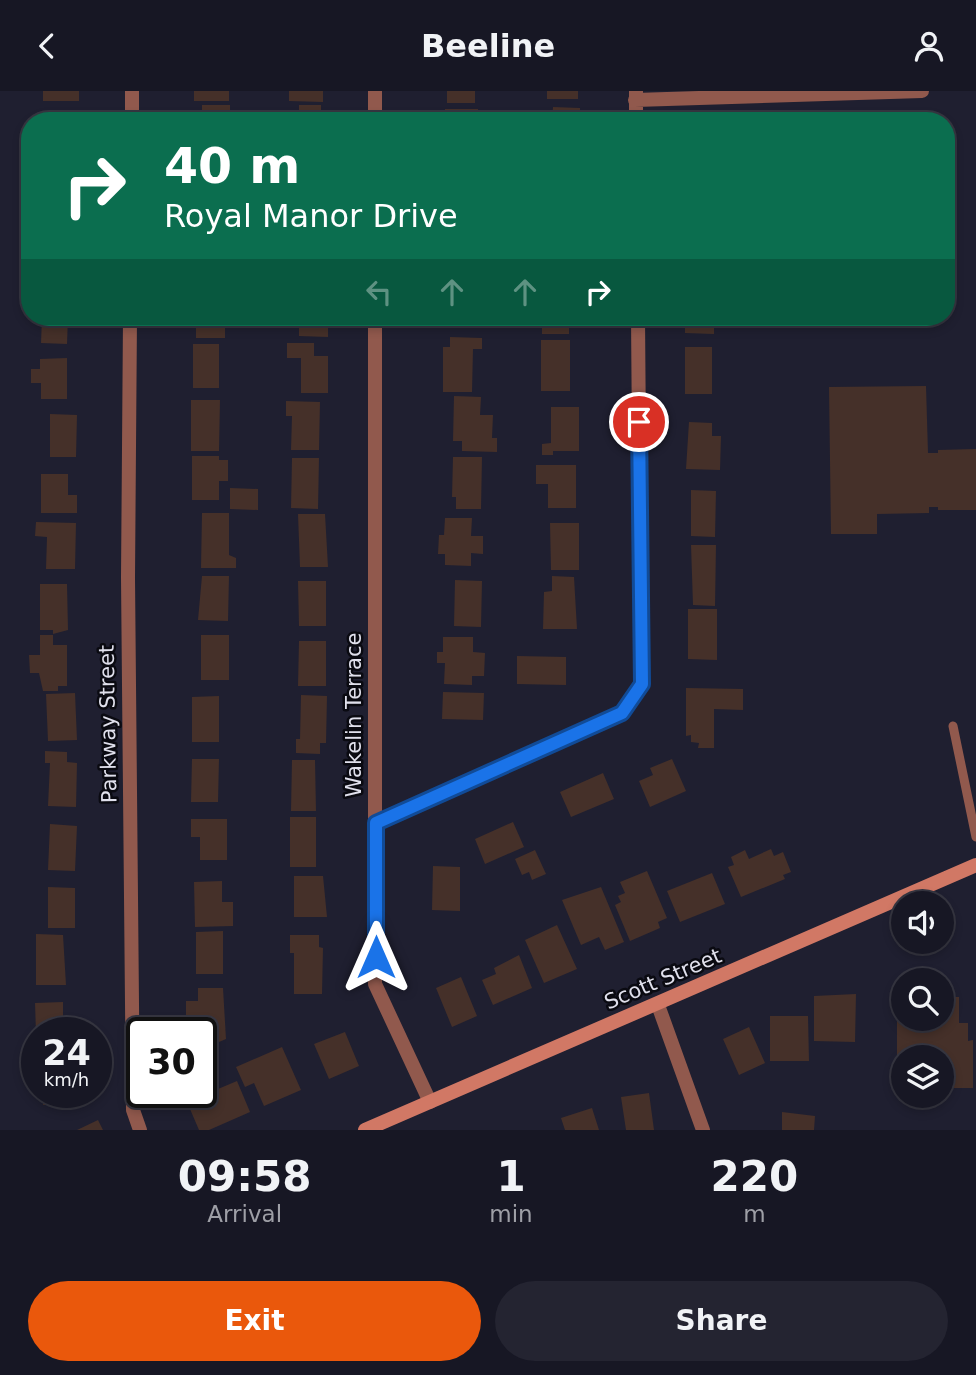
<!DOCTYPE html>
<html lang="en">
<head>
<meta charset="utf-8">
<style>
	body { margin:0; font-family:"DejaVu Sans",sans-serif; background:#242431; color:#f1f3f6; height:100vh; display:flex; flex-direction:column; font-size:26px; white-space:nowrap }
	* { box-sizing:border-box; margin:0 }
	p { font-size:23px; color:#9e9fa6 }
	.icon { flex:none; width:38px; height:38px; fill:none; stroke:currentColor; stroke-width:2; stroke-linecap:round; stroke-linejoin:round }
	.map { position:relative; height:1039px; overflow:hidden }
	.drawer { display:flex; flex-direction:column; background:#171724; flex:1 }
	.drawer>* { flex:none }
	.banner { position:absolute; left:21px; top:21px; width:934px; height:214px; border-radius:28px; box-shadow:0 4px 10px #0003,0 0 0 2px #363641; background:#0b6e4f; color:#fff; overflow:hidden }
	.tools { position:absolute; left:891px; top:800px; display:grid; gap:14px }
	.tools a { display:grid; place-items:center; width:63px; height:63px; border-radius:50%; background:#171724; box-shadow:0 4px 10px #0003,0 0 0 2px #363641; font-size:35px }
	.speed { position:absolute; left:21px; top:926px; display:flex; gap:14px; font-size:35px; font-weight:700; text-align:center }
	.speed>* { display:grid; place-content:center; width:91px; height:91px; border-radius:50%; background:#171724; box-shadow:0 4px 10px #0003,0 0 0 2px #363641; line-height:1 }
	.speed small { font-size:18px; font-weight:400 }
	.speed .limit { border:4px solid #111; border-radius:10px; background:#fff; color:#111 }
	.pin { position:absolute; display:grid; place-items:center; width:60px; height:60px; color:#fff; margin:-30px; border:4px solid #fff; border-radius:50%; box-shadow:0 2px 7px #0007 }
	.me { position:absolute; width:77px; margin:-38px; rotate:0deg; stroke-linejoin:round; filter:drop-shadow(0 0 5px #0008) }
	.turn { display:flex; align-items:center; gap:24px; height:147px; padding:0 28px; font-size:32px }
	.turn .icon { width:91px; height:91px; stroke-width:2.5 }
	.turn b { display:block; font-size:49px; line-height:60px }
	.lanes { display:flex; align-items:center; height:66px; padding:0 28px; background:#0003; justify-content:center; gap:35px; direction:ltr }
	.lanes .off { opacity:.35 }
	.eta { display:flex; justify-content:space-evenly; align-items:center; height:119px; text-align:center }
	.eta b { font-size:42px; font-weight:700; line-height:49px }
	.action { display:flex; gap:14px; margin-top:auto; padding:14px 28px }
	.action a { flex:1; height:80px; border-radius:42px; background:#ea580c; color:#fff; font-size:28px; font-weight:700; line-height:80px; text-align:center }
	.action a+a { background:#242431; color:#f1f3f6 }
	header { display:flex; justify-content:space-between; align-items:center; height:91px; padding:0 28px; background:#171724; font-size:32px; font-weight:700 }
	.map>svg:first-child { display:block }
	.building { fill:#453029 }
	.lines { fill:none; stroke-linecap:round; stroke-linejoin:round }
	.lane { stroke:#91594d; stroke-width:9 }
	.street { stroke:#91594d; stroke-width:14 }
	.secondary { stroke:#d17865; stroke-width:14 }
	.route-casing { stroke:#114b97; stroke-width:18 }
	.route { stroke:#1a73e8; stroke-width:12 }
	.labels { text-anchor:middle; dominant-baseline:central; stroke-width:5; stroke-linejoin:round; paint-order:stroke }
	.street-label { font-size:21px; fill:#e0e0ec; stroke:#0a0a11 }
</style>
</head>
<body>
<header><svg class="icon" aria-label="back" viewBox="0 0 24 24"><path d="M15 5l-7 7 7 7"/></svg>Beeline<svg class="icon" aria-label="person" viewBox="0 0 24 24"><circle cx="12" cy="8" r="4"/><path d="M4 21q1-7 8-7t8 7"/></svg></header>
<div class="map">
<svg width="976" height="1039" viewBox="0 0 976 1039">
	<rect width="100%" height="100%" fill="#1f1f30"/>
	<path class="building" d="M43 0H79V10H43Z
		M194 0H229V10H194Z
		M289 0H323V11L289 10Z
		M447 0H475V12H447Z
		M547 0H578V8H547Z
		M202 14H230V30H202Z
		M299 14H321V30H299Z
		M553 16 580 17V30H552Z
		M445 18H478V30H445Z
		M42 226H68L67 253 41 252Z
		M196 226H225V247H196Z
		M291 226H328V246L299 245V229H291Z
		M443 226H471V231L443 230Z
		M542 226H569V243H542Z
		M685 226H714V243L685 242Z
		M450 246 482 247V258H473L472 301H443V256H450Z
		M541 249H570V300H541Z
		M287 252H314V265H328V302H301V267H287Z
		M193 253H219V297H193Z
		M685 256H712V303H685Z
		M67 267V308H41V292H31V278H40V268Z
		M926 295 928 362H938V359L976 358V419H938V416H929V422L877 423V443H831L829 296Z
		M454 305 481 306 480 324H493L492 347H497V361L462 360V350H453Z
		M191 309H220L219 360H191Z
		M286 310 320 311 319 359H291L292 325H286Z
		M551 316H579V360H553V364H542V353L551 352Z
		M50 323 77 324 76 366H50Z
		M689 331 712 332V345H721L720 379 686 378Z
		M192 365H219V369H228V390H219V409H192Z
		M453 366H482L481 418H456V406H452Z
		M292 367H319L318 418 291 417Z
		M536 374H576V417H548V393H536Z
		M41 383H68V404H77V422H41Z
		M230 397 258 398V419L230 418Z
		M691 399 716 400 715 446 691 445Z
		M202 422H229V464L236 467V477H201Z
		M298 423H325L328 476H300Z
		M445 427H472L471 445H483V463L471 462V475L445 474V463H438L439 444H444Z
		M36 431 76 432 75 478H46L47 446 35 445Z
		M550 432H579V479H551Z
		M691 454H716L715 515 693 514Z
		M202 485H229L228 530 198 529Z
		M552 485 574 486 577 538H543L544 501 552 500Z
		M455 489 482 490 481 536 454 535Z
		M298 490H326V535H299Z
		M40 493H67L68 539 53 543V539H40Z
		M688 518H717V569L688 568Z
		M40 544H53V554H67V595H58V600H43L39 582H30L29 564H40Z
		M201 544H229V589H201Z
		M443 546H473V561L485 562 484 585H472V594L444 593 445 572H437V561H443Z
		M299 550H326V595H298Z
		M517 565 566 566V594L517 593Z
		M686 597 743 598V619L714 618V657H698L699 652 691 651V644L686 645Z
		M443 601 484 602 483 629 442 628Z
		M75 602 77 649 48 650 46 603Z
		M301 604 327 605 326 652H320V663L296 662V648H300Z
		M219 605V651H192V606Z
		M45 660 67 661V671L77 672 76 716 48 715 50 672H45Z
		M192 668H219L218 711H191Z
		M672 668 686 700 650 716 639 690 653 684 650 677Z
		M292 669H315L316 720H291Z
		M603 682 614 708 571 726 560 701Z
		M290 726H316V776H290Z
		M191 728H227V769H200V746H191Z
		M513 731 524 756 485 773 475 748Z
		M50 733 77 735 75 780 48 779Z
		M771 758 774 765 783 761 791 781 783 784 785 788 741 806 728 776 734 774 731 766 745 759 749 768Z
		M535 759 546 783 532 789 529 781 522 784 515 768Z
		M433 775 460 776V820L432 819Z
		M647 780 667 827 658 831 660 837 630 850 615 814 621 811 618 805 625 802 620 791Z
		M712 782 725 813 680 831 667 800Z
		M294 785H323L327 826H294Z
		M222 790V811H233V835L195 836 194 791Z
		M48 796 75 797V837H48Z
		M601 796 624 851 605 859 599 846 581 854 562 809Z
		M557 834 577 878 544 892 525 849Z
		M223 840V883H196V841Z
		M36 843 63 844 66 894H36Z
		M290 844H319V856L323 857 322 903H294V862H290Z
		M519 864 532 897 493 914 482 889 496 883 494 877Z
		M461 886 477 925 452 936 436 897Z
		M198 897H223L226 948 219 951H201V942H190V931H186V910H198Z
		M856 903 855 951 814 950V905Z
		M942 906H959V932H968V950L973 949V997H942V966H903V980H897V926L942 928Z
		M63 911V931H67V942H36L35 912Z
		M770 925H808L809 970H770Z
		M749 936 765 972 739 984 723 948Z
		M345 941 359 975 329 988 314 953Z
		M282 956 301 999 264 1015 254 992 245 996 236 976Z
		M237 990 250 1021 209 1039H199L187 1011Z
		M44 1001H75V1014H43Z
		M649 1002 654 1039H626L621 1006Z
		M592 1017 599 1039H565L561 1027Z
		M782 1021 815 1025 814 1039H782Z
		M98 1029 103 1039H77Z"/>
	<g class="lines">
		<path class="lane" d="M953 635 976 746"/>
		<path class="street" d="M375 0V30
			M636 0V30
			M635 9 922 0
			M132 30V0
			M130 226 128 487 133 1019 140 1039
			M375 226V893L430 1011
			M376 732 622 622 641 593 638 226
			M658 914 703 1039"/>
		<path class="secondary" d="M365 1039 976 774"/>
	</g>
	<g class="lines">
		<g class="route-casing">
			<path id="route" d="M376 866V732L622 622 642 593 639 331"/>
		</g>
		<use href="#route" class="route"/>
	</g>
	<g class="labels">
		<g class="street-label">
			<text transform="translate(354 624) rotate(-90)">Wakelin Terrace</text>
			<text transform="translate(108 633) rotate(-91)">Parkway Street</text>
			<text transform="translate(663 888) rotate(-23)">Scott Street</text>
		</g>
	</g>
</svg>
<div class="tools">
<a><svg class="icon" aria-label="sound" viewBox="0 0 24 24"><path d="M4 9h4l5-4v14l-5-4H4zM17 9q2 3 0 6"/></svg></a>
<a><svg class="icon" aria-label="search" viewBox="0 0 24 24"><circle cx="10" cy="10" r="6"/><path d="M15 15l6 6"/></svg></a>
<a><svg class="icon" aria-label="layers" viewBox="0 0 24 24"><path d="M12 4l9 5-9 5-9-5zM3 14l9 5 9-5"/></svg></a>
</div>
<div class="speed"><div>24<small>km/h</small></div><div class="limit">30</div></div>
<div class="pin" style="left:639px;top:331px;background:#d93025"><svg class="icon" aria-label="arrive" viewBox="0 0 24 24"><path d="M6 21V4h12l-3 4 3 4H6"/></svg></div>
<svg class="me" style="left:376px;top:866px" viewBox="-20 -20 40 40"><path d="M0-17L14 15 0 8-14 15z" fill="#1a73e8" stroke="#fff" stroke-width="4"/></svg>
<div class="banner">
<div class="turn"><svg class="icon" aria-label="right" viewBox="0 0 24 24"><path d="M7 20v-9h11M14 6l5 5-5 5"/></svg><div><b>40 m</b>Royal Manor Drive</div></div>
<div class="lanes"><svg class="icon off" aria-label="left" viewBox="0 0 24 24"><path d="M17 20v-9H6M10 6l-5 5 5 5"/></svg><svg class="icon off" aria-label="ahead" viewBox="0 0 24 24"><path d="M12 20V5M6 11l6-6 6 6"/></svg><svg class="icon off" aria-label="ahead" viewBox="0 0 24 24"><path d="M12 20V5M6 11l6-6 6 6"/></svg><svg class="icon" aria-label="right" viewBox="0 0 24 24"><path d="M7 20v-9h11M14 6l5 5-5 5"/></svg></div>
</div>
</div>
<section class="drawer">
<div class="eta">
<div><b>09:58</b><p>Arrival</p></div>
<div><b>1</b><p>min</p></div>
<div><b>220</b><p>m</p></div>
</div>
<div class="action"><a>Exit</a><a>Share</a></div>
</section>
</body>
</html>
